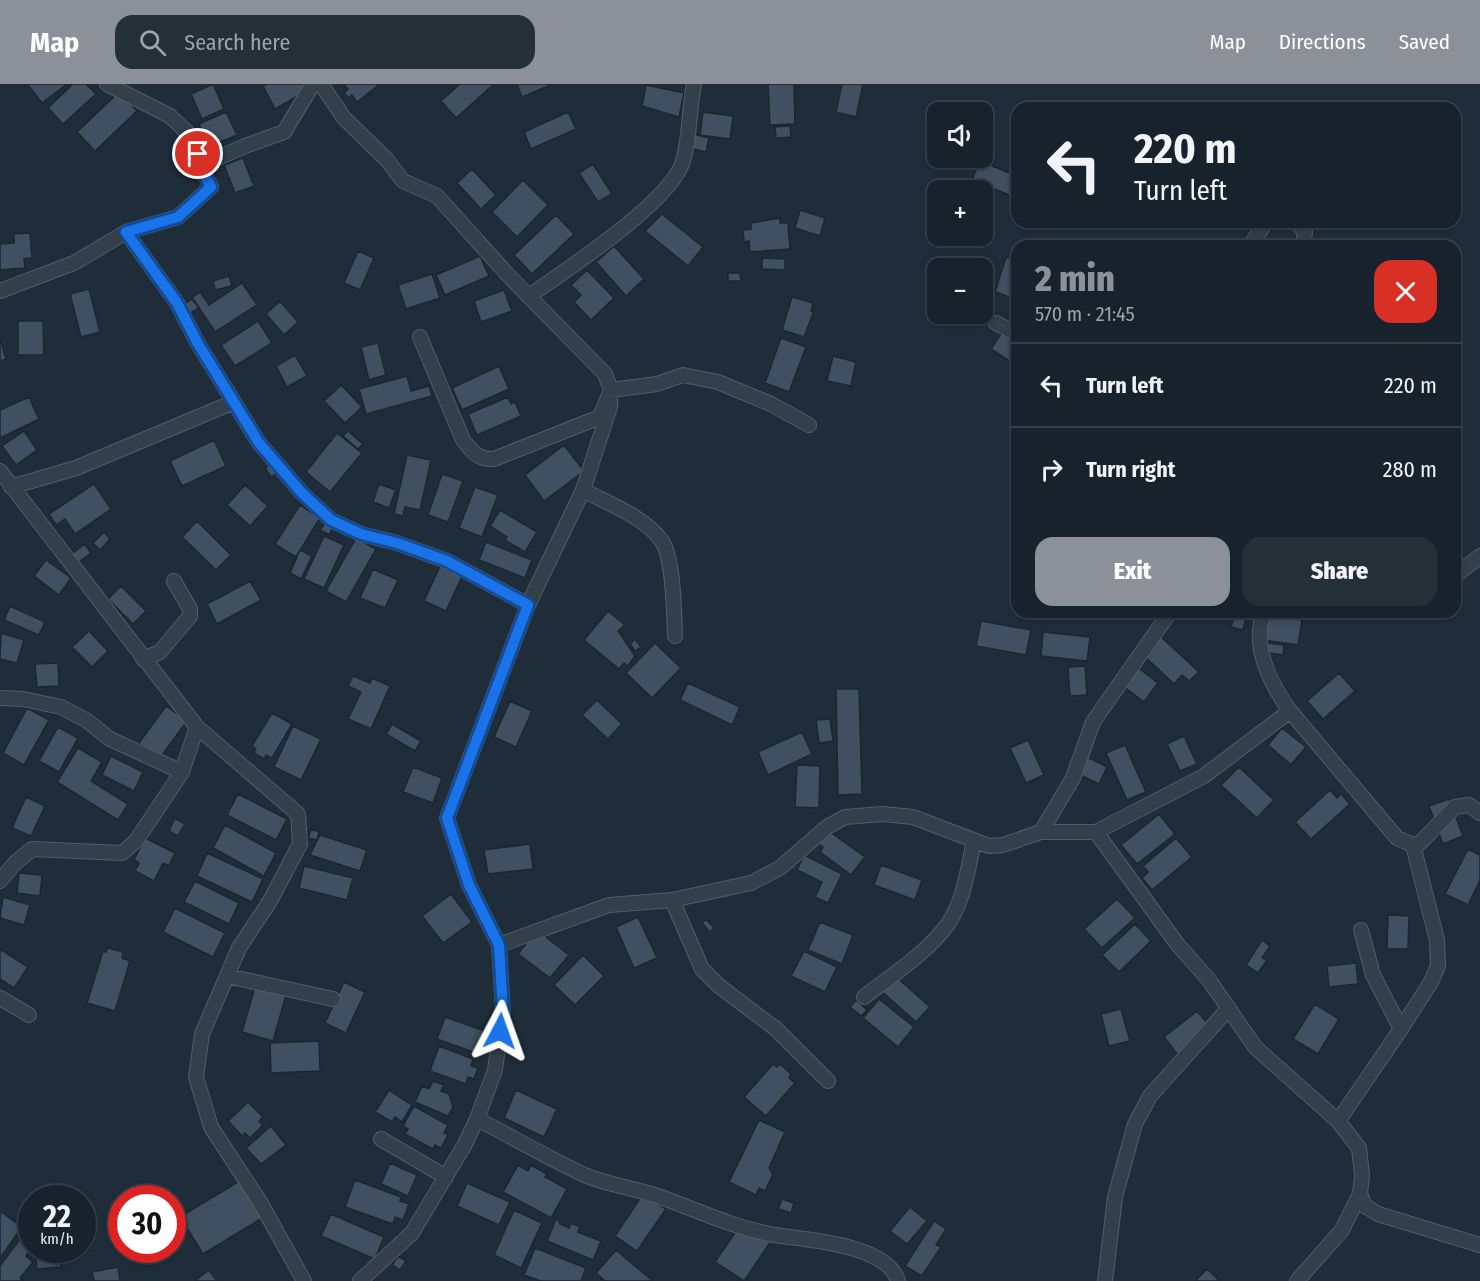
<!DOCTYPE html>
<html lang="en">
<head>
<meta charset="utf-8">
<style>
	body { margin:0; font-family:"Fira Sans Condensed",sans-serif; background:#242f38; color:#f1f3f6; height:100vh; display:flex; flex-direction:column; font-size:22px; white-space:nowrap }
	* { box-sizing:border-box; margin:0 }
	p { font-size:20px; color:#9ea4a9 }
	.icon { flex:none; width:33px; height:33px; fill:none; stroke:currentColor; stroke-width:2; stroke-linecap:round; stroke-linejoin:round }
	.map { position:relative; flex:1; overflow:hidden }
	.details { position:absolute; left:1011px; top:156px; width:450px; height:378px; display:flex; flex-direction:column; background:#17222c; border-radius:18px; box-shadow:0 3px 9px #0003,0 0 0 2px #363f48 }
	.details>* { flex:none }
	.banner { position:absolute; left:1011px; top:18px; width:450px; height:126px; border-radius:18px; box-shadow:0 3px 9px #0003,0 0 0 2px #363f48; background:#17222c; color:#f1f3f6; overflow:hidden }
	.controls { position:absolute; left:927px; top:18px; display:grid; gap:12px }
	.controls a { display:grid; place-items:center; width:66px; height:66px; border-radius:12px; background:#17222c; box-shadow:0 3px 9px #0003,0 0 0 2px #363f48; font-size:30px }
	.speed { position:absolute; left:18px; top:1101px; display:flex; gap:12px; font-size:30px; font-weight:700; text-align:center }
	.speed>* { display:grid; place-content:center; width:78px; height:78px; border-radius:50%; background:#17222c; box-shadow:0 3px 9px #0003,0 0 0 2px #363f48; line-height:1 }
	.speed small { font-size:15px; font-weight:400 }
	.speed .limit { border:9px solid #d22; background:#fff; color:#111 }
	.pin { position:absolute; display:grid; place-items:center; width:51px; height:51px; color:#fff; margin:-26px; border:3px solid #fff; border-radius:50%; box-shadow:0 2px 6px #0007 }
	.me { position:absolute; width:66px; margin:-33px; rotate:4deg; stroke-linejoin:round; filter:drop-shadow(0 0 4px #0008) }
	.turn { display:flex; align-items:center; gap:21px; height:126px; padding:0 24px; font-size:27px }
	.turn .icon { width:78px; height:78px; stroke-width:2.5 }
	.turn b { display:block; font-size:42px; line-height:51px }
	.round { display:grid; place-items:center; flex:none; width:63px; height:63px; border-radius:18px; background:#242f38 }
	.headline { display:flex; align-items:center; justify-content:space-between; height:102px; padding:0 24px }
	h1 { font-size:36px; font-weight:800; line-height:45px; color:#8c9099 }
	.primary-button { display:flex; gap:12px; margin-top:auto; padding:12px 24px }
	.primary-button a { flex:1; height:69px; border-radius:18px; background:#8c9099; color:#fff; font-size:24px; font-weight:800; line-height:69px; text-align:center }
	.primary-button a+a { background:#242f38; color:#f1f3f6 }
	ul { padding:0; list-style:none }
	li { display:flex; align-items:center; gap:18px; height:84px; padding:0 24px; border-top:2px solid #363f48 }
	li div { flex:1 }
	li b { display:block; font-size:22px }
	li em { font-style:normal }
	header { display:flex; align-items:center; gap:36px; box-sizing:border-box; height:84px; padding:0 30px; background:#8c9099; color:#fff }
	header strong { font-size:28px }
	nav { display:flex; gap:33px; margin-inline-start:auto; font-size:21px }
	.search { width:420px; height:54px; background:#242f38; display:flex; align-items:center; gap:15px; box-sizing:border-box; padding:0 21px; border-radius:18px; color:#9ea4a9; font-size:22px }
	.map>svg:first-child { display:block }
	.building { fill:#405060; stroke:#1b2632; stroke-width:1.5 }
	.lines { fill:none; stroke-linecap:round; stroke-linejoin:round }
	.minor-casing { stroke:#515d69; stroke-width:16 }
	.minor { stroke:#333f4b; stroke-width:14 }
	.route-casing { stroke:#114b97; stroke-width:15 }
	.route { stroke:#1a73e8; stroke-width:10 }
</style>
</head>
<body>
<header>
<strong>Map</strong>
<div class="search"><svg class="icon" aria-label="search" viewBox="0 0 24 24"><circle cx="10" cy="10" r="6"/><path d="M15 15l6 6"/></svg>Search here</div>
<nav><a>Map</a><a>Directions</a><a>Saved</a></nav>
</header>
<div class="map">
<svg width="1480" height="1197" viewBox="0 0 1480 1197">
	<rect width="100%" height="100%" fill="#1f2d3b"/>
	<path class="building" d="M30 0H67L42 19 28 1Z
		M73 0H86L96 10 63 40 48 24Z
		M213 0 224 25 202 35 191 10Z
		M267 0H317V1L275 25 263 2Z
		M344 0H380L357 18 352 11 348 14 344 9 348 5Z
		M460 0H494L456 34 441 17Z
		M517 0H553L522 13Z
		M768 0H794L795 40 770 41Z
		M842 0H863L856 33 836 28Z
		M646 1 684 9 679 33 642 22Z
		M119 8 137 27 95 67 77 48Z
		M226 28 237 51 209 63 199 40Z
		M568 28 576 45 531 65 524 48Z
		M703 28 733 32 730 55 700 51Z
		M790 42 791 53 776 54 775 43Z
		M693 50 709 54 706 68 689 64Z
		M243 74 254 102 235 109 224 81Z
		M980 77 1017 92V114L972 96Z
		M593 80 612 110 598 118 579 89Z
		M472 85 496 111 481 125 457 99Z
		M523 96 548 121 517 153 492 128Z
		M800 126 825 134 820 152 795 144Z
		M662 130 703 163 688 182 645 147Z
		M556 131 574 150 532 190 514 171Z
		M780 134V139H788L790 165 750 168 749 157 744 158 743 146 751 145V139Z
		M30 149 32 174 24 175 25 184 0 186V160L14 159V150Z
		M614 162 644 195 626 212 596 178Z
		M358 167 374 174 360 206 344 199Z
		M480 172 489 192 445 211 436 191Z
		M1006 173 1017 177 1015 215 995 208Z
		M762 174 785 175V186L762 185Z
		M587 186 614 214 591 236 574 218 581 211 571 201Z
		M728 189H740L741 197H728Z
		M432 190 440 214 406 225 398 201Z
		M229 192 232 202 215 206 213 197Z
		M242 199 257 221 215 248 192 213 200 208 209 221Z
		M89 205 100 248 81 253 70 210Z
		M504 206 512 227 481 238 474 217Z
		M792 213 813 219 811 227H814L804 253 782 246Z
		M192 215 199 224 189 230 183 221Z
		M280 217 298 238 284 251 266 230Z
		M18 237H43L44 271H18Z
		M258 237 272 259 235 282 221 261Z
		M1003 247 1017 257V282L991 265Z
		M0 254 6 275 0 277Z
		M781 254 806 263 789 308 765 299Z
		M378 259 386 291 369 296 361 263Z
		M295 271 307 292 287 303 276 282Z
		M833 272 856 278 851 302 827 297Z
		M499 282 509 305 462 326 452 304Z
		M407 292 411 307 429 302 432 312 366 330 359 305Z
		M341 301 362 323 345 339 324 317Z
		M29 313 39 335 0 354V326Z
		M508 313 511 320 515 318 521 332 477 351 468 330Z
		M24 347 37 366 16 381 2 362Z
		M348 347 363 360 358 365 343 352Z
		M337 349 362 369 330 408 306 388Z
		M214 356 226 382 182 402 170 377Z
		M564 361 584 387 544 417 525 391Z
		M407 371 431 376 420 426 405 423 403 432 394 430Z
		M274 378 280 387 271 393 265 384Z
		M442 390 463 397 448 438 428 431Z
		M94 400 111 425 75 450 65 435 56 441 49 430Z
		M379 400 396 406 389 424 373 418Z
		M245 401 268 422 250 442 227 421Z
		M475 403 498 411 482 453 459 444Z
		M300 421 320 434 296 473 275 460Z
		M500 426 537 448 525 468 505 456 507 453 490 442Z
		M197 437 231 471 216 486 182 453Z
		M325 439 333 444 329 451 320 446Z
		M104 448 110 455 100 466 93 459Z
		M324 452 344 461 324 504 304 495Z
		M356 454 376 465 346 518 326 507Z
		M486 458 532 476 525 494 479 476Z
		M85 460 91 469 76 480 70 471Z
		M300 466 312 472 301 495 290 489Z
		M46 476 71 494 59 511 34 492Z
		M442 478 464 488 446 527 424 517Z
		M373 485 398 496 385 524 360 514Z
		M250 497 261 516 217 540 207 520Z
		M121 502 146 527 133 540 108 515Z
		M10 522 45 538 39 551 4 536Z
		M608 527 625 541 618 547 635 572 628 582 624 579 619 585 584 556Z
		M1235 528H1247L1243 546 1231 543Z
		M1266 531 1302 536 1298 561 1263 556Z
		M981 537 1031 546 1026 571 976 562Z
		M89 547 108 567 92 583 72 563Z
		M1043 548 1090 553 1087 577 1041 572Z
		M1 549 24 556 17 579 0 575Z
		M1158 550 1199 588 1189 597 1182 591 1174 600 1140 568Z
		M635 555 641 563 635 567 630 560Z
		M655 559 681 584 652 614 626 589Z
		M1268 559 1284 561 1283 571 1267 569Z
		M58 579 59 602 37 603 35 580Z
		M1133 580 1158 599 1144 618 1119 599Z
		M1085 582 1087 611 1070 612 1068 583Z
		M1339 589 1355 607 1323 635 1307 617Z
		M353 592 370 599 372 594 390 602 371 645 348 635 361 608 348 602Z
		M688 599 740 623 732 641 680 616Z
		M836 605H859L862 710 838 711Z
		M597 616 622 640 608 655 582 631Z
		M510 617 532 627 516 663 494 653Z
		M166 622 187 637 160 674 139 659Z
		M27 624 49 636 24 681 3 669Z
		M272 629 292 640 272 674 266 671 264 675 254 669 256 665 252 662Z
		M830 635 833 657 819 659 816 636Z
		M392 640 421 657 415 667 386 650Z
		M293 642 321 655 301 696 274 683Z
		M58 643 78 654 59 688 39 677Z
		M1282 644 1306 663 1291 681 1268 661Z
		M802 648 812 670 768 691 758 668Z
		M1184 652 1197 680 1180 687 1167 660Z
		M1028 656 1044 691 1026 699 1010 664Z
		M1125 661 1146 708 1127 716 1106 669Z
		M78 664 102 678 91 697 128 720 118 736 57 698Z
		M1081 670 1107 683 1099 700 1072 687Z
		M111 672 143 688 134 707 102 691Z
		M797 681 820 682 819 724 795 723Z
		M413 683 442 694 433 719 403 708Z
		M1239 683 1274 716 1257 734 1221 701Z
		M1330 706 1337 714 1341 710 1350 720 1311 755 1295 738Z
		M238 710 287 735 276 756 227 731Z
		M26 713 45 722 31 752 12 744Z
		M1449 715 1463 752 1443 760 1429 722Z
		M1159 730 1175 750 1137 780 1121 761Z
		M175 734 185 740 178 752 169 747Z
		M225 741 276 769 264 792 213 764Z
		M311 745 319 748 317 756 308 754Z
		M826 745 865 773 851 791 820 768 823 763 816 758Z
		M320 751 367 766 360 787 310 771Z
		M145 754 175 769 169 782 163 779 154 797 135 787 139 779 134 776Z
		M1176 754 1192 773 1152 806 1142 794 1148 788 1143 782Z
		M530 760 533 785 488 790 484 766Z
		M1468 765 1480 771V796L1468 821 1445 810Z
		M207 769 263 795 252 818 197 792Z
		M804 771 842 790 828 819 815 813 822 798 797 786Z
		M881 781 922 796 915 816 874 801Z
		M304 782 353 794 347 816 299 804Z
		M19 789 42 791 40 812 17 809Z
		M195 797 239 819 229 840 184 818Z
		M451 810 472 838 443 859 422 832Z
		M3 813 30 821 24 841 0 834Z
		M1117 815 1135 834 1102 864 1084 845Z
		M175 824 225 849 213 873 163 848Z
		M1388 831 1409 832 1408 865H1387Z
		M638 833 657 874 634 884 616 843Z
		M706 835 714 844 710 848 702 839Z
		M820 838 853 851 842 880 808 866Z
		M1135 840 1151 857 1119 888 1102 871Z
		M537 846 569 871 550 894 518 870Z
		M1262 856 1270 862 1262 874 1267 876 1258 889 1246 881Z
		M108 864 123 868 122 874 130 877 115 927 87 919 103 867 106 868Z
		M0 865 28 883 14 904 0 895Z
		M804 867 837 883 825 908 791 892Z
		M583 871 604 892 575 921 554 901Z
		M1356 879 1358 900 1329 903 1327 882Z
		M893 890 930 923 916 938 879 905Z
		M344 898 365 908 346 949 325 939Z
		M255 903 286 911 273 957 242 948Z
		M879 915 914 943 898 963 863 934Z
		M856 916 867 926 861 932 850 923Z
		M1315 920 1339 935 1318 970 1293 955Z
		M1121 925 1130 957 1109 962 1101 930Z
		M1197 927 1211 944 1178 971 1164 953Z
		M445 933 485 947 483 952 488 954 483 967 478 965 476 969 437 955Z
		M319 957 320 987 271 989 270 959Z
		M439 962 473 975 471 982 478 984 474 995 468 993 466 1000 430 987Z
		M773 980 777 983 780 980 791 990 789 994 795 999 766 1032 744 1013Z
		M433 997 444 1001 441 1007 449 1010 453 1023 448 1032 415 1018 422 1002 429 1005Z
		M389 1006 412 1021 402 1038 395 1033 392 1038 375 1028Z
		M516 1006 557 1025 544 1053 504 1034Z
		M248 1018 263 1033 259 1037 263 1041 250 1054 245 1049 242 1052 228 1037Z
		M414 1022 448 1041 444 1049 448 1051 441 1064 435 1061 433 1065 405 1050 408 1045 403 1042Z
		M759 1036 785 1048 769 1084 773 1090 765 1107 759 1104 756 1111 729 1098Z
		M271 1042 286 1061 261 1080 246 1064Z
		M390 1079 417 1091 408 1112 381 1100Z
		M518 1081 528 1087 531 1081 547 1090 545 1093 567 1105 551 1134 503 1108Z
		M241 1096 264 1133 203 1170 180 1133Z
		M355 1096 401 1113 400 1117 409 1120 403 1136 395 1133 393 1140 345 1123Z
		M467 1099 510 1118 499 1141 457 1122Z
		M643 1110 666 1125 637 1167 615 1152Z
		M782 1115 794 1119 791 1129 778 1125Z
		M910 1123 927 1137 907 1160 890 1147Z
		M514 1126 542 1139 521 1184 494 1171Z
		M0 1127 22 1143 0 1174Z
		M331 1130 384 1153 375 1175 321 1152Z
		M557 1133 560 1140 569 1144 571 1139 580 1143 578 1148 601 1157 593 1176 547 1157Z
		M745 1134 773 1154 744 1197 715 1178Z
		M934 1137 946 1145 936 1161 941 1163 922 1192 905 1182Z
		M20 1155 32 1163 26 1172 33 1178 20 1194 24 1197H0V1182Z
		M535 1164 586 1184 581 1197H541L524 1191Z
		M35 1166H64L65 1175H60L61 1183 37 1185Z
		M616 1166 653 1197H605L596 1189Z
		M398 1172 406 1177 400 1186 392 1181Z
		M118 1183 120 1197H94L92 1188Z
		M1207 1185 1220 1197H1195Z
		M209 1186 217 1197H195Z"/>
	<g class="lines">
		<g class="minor-casing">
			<path id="minor" d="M107 0 170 32 197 58 200 82
				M321 0 344 34 387 76 403 97 437 112 508 191 605 290 611 306 610 323 583 406 528 521 447 734 469 801 499 861 503 928 495 986 477 1035 464 1062 412 1149 360 1197
				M1296 138 1305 148 1303 162
				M126 148 177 219 197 258 259 359 302 409 331 436 361 450 397 459 447 477 528 521
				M1250 162 1266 138
				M0 207 74 179 126 148 178 133 211 103 200 82 245 62 284 48 313 0
				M529 212C565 187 672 117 683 77 690 53 689 25 694 0
				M996 239 1017 250
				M420 253 463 356C473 368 478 376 494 375L600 333 611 306 657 300 683 291 718 298 771 320 809 341
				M0 387 197 643 298 730 300 760 270 817 239 864 202 950 196 993 211 1043 260 1118 304 1197
				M11 403 76 384 234 318
				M583 406C609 420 643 432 661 456 674 472 674 530 675 552
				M1455 492 1480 472
				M143 575 160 568 190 532V525L174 497
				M0 614 23 615 61 623 86 636 110 655 182 688
				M1290 627 1397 754 1413 761 1419 760 1455 723 1469 721 1480 729
				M1041 748 1073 694 1093 638 1170 528
				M1096 748 1204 692 1290 627C1270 599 1251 562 1264 528
				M0 797 15 779 32 765 122 769 136 757 182 688 197 643
				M672 816 702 885 719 902 776 945 828 997
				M1361 846 1373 891 1401 945
				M499 861 609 821 672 816 751 799 780 784 827 743 845 733 883 730 913 733 989 762 1003 761 1041 748H1096L1178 861 1209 896 1255 963 1338 1037 1359 1064 1362 1091 1360 1110 1365 1122 1378 1130 1480 1161
				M227 892 333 915
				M864 913C892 891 927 869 948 840 964 817 968 784 974 757
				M0 914 29 931
				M477 1035C514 1054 550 1075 587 1092 612 1102 641 1105 666 1115 701 1128 738 1145 775 1151 806 1156 887 1160 898 1197
				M1338 1037 1401 945 1431 898 1438 882 1437 856 1413 761
				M381 1055 446 1093
				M1105 1197 1115 1113 1135 1040 1150 1012 1229 924
				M1297 1197 1342 1146 1360 1110"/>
		</g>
		<use href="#minor" class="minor"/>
	</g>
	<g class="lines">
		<g class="route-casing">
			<path id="route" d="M198 70 200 82 211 103 178 133 126 148 177 219 197 258 259 359 302 409 331 436 361 450 397 459 447 477 528 521 447 734 469 801 499 861 503 928 500 947"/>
		</g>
		<use href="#route" class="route"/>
	</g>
</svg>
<div class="controls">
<a><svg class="icon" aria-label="sound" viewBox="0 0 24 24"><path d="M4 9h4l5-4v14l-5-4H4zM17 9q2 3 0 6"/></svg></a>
<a>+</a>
<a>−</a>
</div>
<div class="speed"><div>22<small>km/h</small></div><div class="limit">30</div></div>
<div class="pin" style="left:198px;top:70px;background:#d93025"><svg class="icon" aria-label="arrive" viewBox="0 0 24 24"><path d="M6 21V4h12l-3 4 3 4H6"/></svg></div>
<svg class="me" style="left:500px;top:947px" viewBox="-20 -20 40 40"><path d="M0-17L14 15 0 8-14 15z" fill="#1a73e8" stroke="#fff" stroke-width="4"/></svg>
<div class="banner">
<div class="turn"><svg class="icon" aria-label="left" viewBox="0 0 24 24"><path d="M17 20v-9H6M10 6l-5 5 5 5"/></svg><div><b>220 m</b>Turn left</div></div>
</div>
<section class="details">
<div class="headline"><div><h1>2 min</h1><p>570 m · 21:45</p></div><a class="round" style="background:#d93025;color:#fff"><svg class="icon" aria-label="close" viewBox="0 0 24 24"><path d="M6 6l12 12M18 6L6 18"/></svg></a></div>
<ul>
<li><svg class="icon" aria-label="left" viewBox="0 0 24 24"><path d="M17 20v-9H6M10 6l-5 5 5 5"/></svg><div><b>Turn left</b></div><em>220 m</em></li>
<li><svg class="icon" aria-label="right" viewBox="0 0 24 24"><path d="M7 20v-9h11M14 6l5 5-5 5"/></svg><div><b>Turn right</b></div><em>280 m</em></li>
</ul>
<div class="primary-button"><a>Exit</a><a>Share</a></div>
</section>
</div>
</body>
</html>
